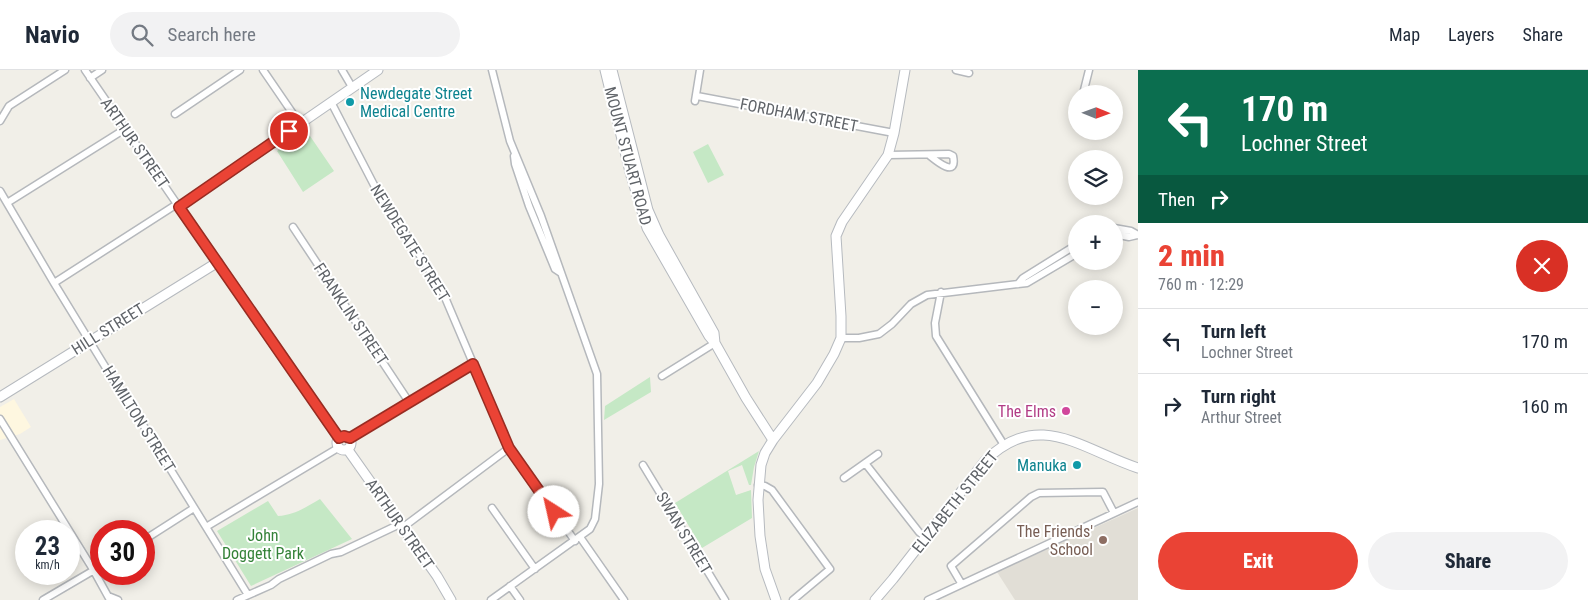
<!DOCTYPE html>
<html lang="en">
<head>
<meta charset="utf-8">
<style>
	body { margin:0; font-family:"Roboto Condensed",sans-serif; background:#f2f2f3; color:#1f2937; height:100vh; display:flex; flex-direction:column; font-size:19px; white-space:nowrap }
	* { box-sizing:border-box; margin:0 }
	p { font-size:16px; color:#747a83 }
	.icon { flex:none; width:28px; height:28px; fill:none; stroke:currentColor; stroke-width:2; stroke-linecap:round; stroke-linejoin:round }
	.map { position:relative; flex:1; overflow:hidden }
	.details { display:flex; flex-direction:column; background:#fff; width:450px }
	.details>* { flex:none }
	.top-card { background:#0b6e4f; color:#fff; overflow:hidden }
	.needle { width:32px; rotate:91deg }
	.controls { position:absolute; left:1068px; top:15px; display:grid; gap:10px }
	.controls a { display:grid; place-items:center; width:55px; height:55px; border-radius:50%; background:#fff; box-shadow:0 2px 12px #0003; font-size:25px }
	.speed { position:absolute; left:15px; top:450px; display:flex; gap:10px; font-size:25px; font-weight:700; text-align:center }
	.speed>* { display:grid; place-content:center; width:65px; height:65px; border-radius:50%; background:#fff; box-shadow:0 2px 12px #0003; line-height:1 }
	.speed small { font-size:12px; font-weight:400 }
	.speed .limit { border:8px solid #d22; background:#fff; color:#111 }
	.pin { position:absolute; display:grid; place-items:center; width:42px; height:42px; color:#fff; margin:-21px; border:2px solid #fff; border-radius:50%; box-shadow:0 1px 5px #0007 }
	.me { position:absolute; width:55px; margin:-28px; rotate:325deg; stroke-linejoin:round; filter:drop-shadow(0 0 4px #0008) }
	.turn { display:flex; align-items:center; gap:18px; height:105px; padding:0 20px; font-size:22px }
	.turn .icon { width:65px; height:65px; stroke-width:2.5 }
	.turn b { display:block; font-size:35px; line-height:42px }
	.then { display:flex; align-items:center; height:48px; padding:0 20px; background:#0003; gap:10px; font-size:19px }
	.round { display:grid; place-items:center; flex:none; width:52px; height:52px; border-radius:26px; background:#f2f2f3 }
	.headline { display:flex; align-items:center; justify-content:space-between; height:85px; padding:0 20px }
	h1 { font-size:30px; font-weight:800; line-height:38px; color:#ea4335 }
	.action { display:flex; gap:10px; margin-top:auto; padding:10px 20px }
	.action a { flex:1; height:58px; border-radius:30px; background:#ea4335; color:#fff; font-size:20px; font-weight:800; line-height:58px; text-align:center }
	.action a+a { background:#f2f2f3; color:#1f2937 }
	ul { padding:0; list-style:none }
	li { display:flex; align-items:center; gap:15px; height:65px; padding:0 20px; border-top:1px solid #e0e1e3 }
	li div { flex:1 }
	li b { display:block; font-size:19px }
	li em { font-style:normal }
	header { display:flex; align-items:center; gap:30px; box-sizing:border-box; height:70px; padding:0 25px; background:#fff; border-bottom:1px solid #e0e1e3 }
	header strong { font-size:24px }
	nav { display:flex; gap:28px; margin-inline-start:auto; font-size:18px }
	.search { width:350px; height:45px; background:#f2f2f3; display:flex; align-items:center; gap:12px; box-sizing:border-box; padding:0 18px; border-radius:28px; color:#747a83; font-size:19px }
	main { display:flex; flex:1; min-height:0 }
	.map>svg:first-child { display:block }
	.commercial { fill:#fef7e0 }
	.education { fill:#e1ded6 }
	.green { fill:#c5e8c5 }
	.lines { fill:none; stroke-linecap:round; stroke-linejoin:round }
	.street-casing { stroke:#b5b8bc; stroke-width:9 }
	.secondary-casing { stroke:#b6babf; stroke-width:11 }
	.street { stroke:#fff; stroke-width:6 }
	.secondary { stroke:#fff; stroke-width:9 }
	.route-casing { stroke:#982c22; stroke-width:12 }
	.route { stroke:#ea4335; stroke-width:9 }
	.culture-dot { fill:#0f9aa8; stroke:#fff; stroke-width:2 }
	.hotel-dot { fill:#d1479c; stroke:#fff; stroke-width:2 }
	.education-dot { fill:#8d6e63; stroke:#fff; stroke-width:2 }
	.labels { text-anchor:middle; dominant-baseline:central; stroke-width:4; stroke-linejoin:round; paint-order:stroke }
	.culture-label { font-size:16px; fill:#0d838f; stroke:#fff; text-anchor:start }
	.street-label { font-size:16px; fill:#5f6368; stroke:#fff }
	.hotel-label { font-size:16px; fill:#b23c85; stroke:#fff; text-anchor:end }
	.education-label { font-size:16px; fill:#785e54; stroke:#fff; text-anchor:end }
	.park-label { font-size:16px; fill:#348238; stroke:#fff }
</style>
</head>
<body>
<header>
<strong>Navio</strong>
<div class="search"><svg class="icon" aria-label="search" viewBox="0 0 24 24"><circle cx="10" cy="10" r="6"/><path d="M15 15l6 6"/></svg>Search here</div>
<nav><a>Map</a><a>Layers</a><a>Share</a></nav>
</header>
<main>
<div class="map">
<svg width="1138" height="530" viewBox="0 0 1138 530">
	<rect width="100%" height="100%" fill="#f1efe8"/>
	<path class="commercial" d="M14 329 31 357 20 364 0 370V337Z"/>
	<path class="education" d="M1138 438V530H1015L997 502Z"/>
	<path class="green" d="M310 66 334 101 303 122 277 81 292 71 296 74Z
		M708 74 724 105 708 113 693 82Z
		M650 307 651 322 604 350 605 336Z
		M759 381 754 397 751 415H749L742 395 728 401 736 425 751 420 752 448 702 478 675 433Z
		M320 429 352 469 251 516 217 461 268 431 278 446C295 445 306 437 320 429Z"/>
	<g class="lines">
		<g class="street-casing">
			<path id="street" d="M85 0 179 137
				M263 0 300 54
				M342 0 352 17
				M956 0 969 3
				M90 8 102 0
				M1083 24 1089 0
				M697 26 894 63
				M695 31 700 0
				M331 32 374 115 441 218 509 378 575 471
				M1076 41V40
				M175 44 240 0
				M0 51 9 36 65 0
				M888 85 949 84 953 86C958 110 934 89 929 85
				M514 86 515 94 529 136 555 199 561 203
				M0 121 54 213 117 316 124 324 248 525
				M7 133 125 59
				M293 157 409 332
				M1114 158 1131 161 1138 165
				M1114 164 1129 167 1137 165
				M54 213 177 134
				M1018 214 1023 208 1076 175
				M941 222 935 253 936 266 1004 375
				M841 268H859L879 264 892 254 911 234 927 225 1027 213 1076 184
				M662 306 715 273
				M0 349 94 501 110 530
				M350 368 473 293
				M865 393 919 462 925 467
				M643 395 725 530
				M844 408 878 384
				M758 415 765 416 772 420 830 499 793 530
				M492 438 535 499
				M206 457 338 378
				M402 458 509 378
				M580 467 624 530
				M144 470 194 438
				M961 513 951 496 1031 427 1039 423 1103 422 1114 443
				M510 516 520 530
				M108 526 118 530
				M43 530 101 496
				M237 530 271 515 279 509 331 484 341 482 400 454
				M491 530 590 459 595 449 599 414 597 304 541 146 510 71 492 0
				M928 530 1138 432"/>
		</g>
		<g class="secondary-casing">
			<path id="secondary" d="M605 0 630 102 647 158 709 266 715 273 746 328 773 370
				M612 0 648 140 659 165 714 263 715 273
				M0 327 218 192
				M337 373a7 7 0 1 1 14 0a7 7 0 1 1-14 0Z
				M339 368 179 137 378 0
				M348 380 437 506 451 530
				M776 530 765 499 760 466 758 430 761 395 765 383 773 370 817 313 834 284 841 268V246L836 166 842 152 888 85 894 63 905 0
				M875 530 893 509 985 391C1038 338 1081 379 1138 398"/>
		</g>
		<use href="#street" class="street"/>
		<use href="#secondary" class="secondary"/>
	</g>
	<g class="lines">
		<g class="route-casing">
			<path id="route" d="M289 61 179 137 339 368 344 366 350 368 473 294 509 378 554 442"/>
		</g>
		<use href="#route" class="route"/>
	</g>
	<g class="culture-dot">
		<circle cx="350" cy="32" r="5"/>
		<circle cx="1077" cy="395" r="5"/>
	</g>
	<circle class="hotel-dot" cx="1066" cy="341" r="5"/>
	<circle class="education-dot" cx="1103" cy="470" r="5"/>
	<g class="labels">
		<g class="culture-label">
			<text x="360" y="23">Newdegate Street<tspan x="360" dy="18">Medical Centre</tspan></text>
			<text x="1067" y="395" text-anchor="end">Manuka</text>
		</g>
		<g class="street-label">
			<text transform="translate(799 45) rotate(11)">FORDHAM STREET</text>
			<text transform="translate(135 73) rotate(55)">ARTHUR STREET</text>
			<text transform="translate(628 86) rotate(75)">MOUNT STUART ROAD</text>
			<text transform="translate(410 173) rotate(58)">NEWDEGATE STREET</text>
			<text transform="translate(351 244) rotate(56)">FRANKLIN STREET</text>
			<text transform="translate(108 259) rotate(-32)">HILL STREET</text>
			<text transform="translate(139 349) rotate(58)">HAMILTON STREET</text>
			<text transform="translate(955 432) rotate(-51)">ELIZABETH STREET</text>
			<text transform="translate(400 454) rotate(55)">ARTHUR STREET</text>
			<text transform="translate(684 463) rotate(59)">SWAN STREET</text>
		</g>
		<g class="hotel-label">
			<text x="1056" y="341">The Elms</text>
		</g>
		<g class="education-label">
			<text x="1093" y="461">The Friends'<tspan x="1093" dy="18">School</tspan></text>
		</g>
		<g class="park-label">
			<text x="263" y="465">John<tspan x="263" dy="18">Doggett Park</tspan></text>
		</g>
	</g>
</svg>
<div class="controls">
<a><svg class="needle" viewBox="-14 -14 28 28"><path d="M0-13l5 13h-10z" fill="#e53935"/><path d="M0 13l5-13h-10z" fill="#747a83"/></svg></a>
<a><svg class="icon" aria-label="layers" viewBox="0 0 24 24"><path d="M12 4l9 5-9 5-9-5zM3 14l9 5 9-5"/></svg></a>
<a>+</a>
<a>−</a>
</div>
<div class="speed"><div>23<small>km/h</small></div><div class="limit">30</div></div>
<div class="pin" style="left:289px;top:61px;background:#d93025"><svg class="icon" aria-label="arrive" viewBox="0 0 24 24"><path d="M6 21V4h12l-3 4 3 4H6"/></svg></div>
<svg class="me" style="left:554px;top:442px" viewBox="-20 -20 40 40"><circle r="19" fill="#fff"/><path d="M0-13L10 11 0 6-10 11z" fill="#ea4335"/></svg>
</div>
<section class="details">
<div class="top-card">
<div class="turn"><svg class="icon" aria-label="left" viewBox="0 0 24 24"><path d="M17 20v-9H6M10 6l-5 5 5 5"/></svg><div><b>170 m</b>Lochner Street</div></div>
<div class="then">Then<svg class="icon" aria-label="right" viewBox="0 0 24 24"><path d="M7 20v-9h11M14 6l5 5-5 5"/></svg></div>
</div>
<div class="headline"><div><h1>2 min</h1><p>760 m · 12:29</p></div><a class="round" style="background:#d93025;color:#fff"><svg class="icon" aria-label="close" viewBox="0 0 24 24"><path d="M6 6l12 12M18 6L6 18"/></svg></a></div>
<ul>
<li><svg class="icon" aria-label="left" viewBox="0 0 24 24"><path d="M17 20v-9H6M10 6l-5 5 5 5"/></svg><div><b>Turn left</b><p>Lochner Street</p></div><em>170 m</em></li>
<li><svg class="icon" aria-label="right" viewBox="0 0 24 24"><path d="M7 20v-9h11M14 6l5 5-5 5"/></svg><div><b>Turn right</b><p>Arthur Street</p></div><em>160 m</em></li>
</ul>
<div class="action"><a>Exit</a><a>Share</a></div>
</section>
</main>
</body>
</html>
